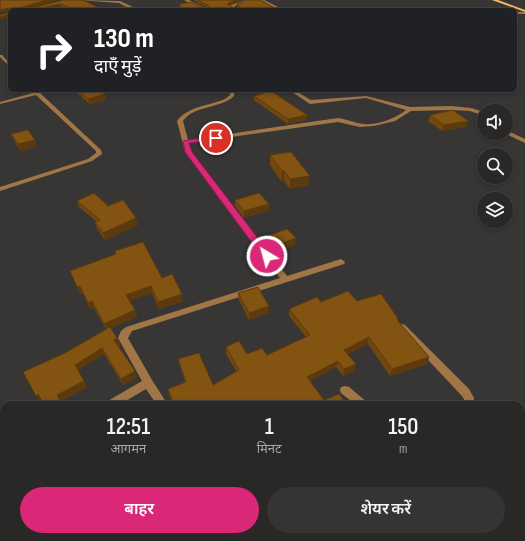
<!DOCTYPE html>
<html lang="hi">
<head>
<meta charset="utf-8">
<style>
	body { margin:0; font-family:"Sofia Sans Condensed","Noto Sans Devanagari",sans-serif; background:#363433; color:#f1f3f6; height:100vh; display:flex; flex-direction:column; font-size:15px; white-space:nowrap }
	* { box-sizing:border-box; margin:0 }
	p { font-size:13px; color:#a5a6a7 }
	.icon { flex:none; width:22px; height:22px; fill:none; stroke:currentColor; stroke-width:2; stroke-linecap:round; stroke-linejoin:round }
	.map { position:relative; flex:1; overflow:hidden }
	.panel { position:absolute; left:0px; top:401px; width:525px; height:140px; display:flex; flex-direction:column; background:#2a2827; border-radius:12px 12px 0 0; box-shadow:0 2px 6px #0003,0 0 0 1px #464444 }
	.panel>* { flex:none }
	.top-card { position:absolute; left:8px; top:8px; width:509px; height:84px; border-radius:6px; box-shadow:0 2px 6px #0003,0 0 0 1px #464444; background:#202124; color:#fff; overflow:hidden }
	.buttons { position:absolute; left:477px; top:104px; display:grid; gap:8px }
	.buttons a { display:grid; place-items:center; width:36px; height:36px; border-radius:50%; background:#2a2827; box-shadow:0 2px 6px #0003,0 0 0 1px #464444; font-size:20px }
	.pin { position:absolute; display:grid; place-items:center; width:34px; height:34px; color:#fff; margin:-17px; border:2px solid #fff; border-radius:50%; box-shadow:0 1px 4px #0007 }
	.me { position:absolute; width:44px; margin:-22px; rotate:323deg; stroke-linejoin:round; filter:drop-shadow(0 0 3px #0008) }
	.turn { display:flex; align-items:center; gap:14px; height:84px; padding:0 20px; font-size:18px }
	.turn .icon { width:52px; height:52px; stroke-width:2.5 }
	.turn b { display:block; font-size:28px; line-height:34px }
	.eta { display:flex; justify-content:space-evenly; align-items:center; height:68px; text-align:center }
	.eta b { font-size:24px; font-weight:600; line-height:28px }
	.button { display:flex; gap:8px; margin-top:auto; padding:8px 20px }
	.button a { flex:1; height:46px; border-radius:24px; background:#db2777; color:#fff; font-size:16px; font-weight:600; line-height:46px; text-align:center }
	.button a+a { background:#363433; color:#f1f3f6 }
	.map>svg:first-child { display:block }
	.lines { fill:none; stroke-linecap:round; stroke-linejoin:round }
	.service { fill:#a07647; fill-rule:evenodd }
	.minor { fill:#a07647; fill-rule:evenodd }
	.primary { fill:#fdb769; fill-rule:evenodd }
	.wall { fill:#71470f }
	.shaded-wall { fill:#5c3a0d }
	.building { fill:#835312; stroke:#5c3a0d }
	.route { fill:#db2777; stroke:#8e194d }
</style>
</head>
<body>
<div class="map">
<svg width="525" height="541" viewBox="0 0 525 541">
	<rect width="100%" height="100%" fill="#383634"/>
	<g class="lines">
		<path class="service" d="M0 55H2L10 64V67L0 57Z
			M31 90H35L39 92 101 150 102 154 92 161 0 191V187L88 159 96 153V151L36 95 0 104V102L33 93Z"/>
		<path class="minor" d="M77 0 120 1 133 7H162L172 10H132L119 3Z
			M184 0H189L209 10H204Z
			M245 0H250L234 6 239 10H235L229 6Z
			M259 0H264L284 10H279Z
			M515 12H525V14H515Z
			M227 90H232L234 92V96C220 109 194 105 183 121L188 140 338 118C345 119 351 121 357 123 374 127 393 120 406 110L366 98 310 104 289 90H294L311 100 366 96 410 107 451 106 471 108 484 112V116L470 111 451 110 411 111 395 121 374 126 360 127 338 122 189 143 191 152 287 276 341 259 345 262 344 264 132 331 128 338 152 380 168 405H157L146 389 119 405H105L106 402 142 381 118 338 121 331 126 327 280 278 185 152 177 121C188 106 209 106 225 99L230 95V93Z
			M506 130 525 139V143L504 133H506Z
			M402 324 405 325 469 389 474 398 473 405H463L464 399 461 395 399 329 398 327 399 325Z
			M345 386 349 387 367 402 368 405H356L341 393 340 390 341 387Z
			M4 458V470L0 472V460Z
			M259 537H273L272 541H258Z
			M417 537H436L437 541H418Z"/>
		<path class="primary" d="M492 0H498L525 10V12Z"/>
	</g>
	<path class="wall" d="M0 0H56L25 9H27L64 0 103 10H71L60 6 10 11Z
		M195 0H241L230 5 234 8H239L237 6V4L278 10H180V4L203 8 209 9 195 1Z
		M77 90H100L105 94 106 100 90 104 78 94Z
		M254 96 307 115 306 120 288 124 254 100Z
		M430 115 468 121 466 127 442 131 428 121Z
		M11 134 37 146 20 151 14 140Z
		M270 155 309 185 290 189 284 181H281L270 165Z
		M235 200 269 210 244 218 235 206Z
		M77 201 108 206 138 225 105 240 97 229 95 222 96 221 79 207Z
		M264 237 295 245 272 254 264 244Z
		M115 251 162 278 183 301 159 309 152 293 129 301 135 310 137 317 111 328 117 338 120 345 118 346 137 378 123 385 104 354 78 370 84 381 87 387 61 401 41 400 39 402 67 352 106 329 94 308 90 309 83 293 80 294 70 271 116 255Z
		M238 293 269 306V313L249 320 239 300Z
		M357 301 398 321 429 357 427 364 390 376 368 344 348 354 354 371 343 376 336 367 310 381 324 400 347 405H173L169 395 168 389 185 382 180 366 178 359 213 385 237 372 226 354V347L247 354 267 355 306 337 289 316V309L321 302Z
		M521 433 525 436V493L521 489Z
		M4 477V537L0 541V481Z
		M49 537H59L56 541H54Z
		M445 537H502L501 540 525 541H452Z"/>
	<path class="shaded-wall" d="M47 0H56L20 10 19 8Z
		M235 0H241L228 6 227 4Z
		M60 4V6L44 10H31Z
		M9 8 10 11 0 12V10Z
		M10 14V17L0 20V17Z
		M105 94 106 100 90 104 88 99Z
		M307 115 306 120 288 124V119Z
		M468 121 466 127 442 131 444 125Z
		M35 140 37 146 20 151 18 144Z
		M282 171H284V181H281Z
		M310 176 309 185 290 189V179Z
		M269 204V210L244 218V211Z
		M136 218 138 225 105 240 103 233Z
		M296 238 295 245 272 254V247Z
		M80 286 83 293 80 294 77 287Z
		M151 286 152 293 127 302 126 295Z
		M182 294 183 301 159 309 158 302Z
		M92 301 94 308 90 309 88 303Z
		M269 306V313L249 320V313Z
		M135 310 137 317 107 330 104 324Z
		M369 337 368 344 343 357 344 350Z
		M117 338 120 345 116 346 114 340Z
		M102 348 104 354 77 371 75 365Z
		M429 357 427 364 390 376 392 369Z
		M338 361 336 367 306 383 307 377Z
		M356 364 354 371 343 376 344 369Z
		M135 371 137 378 123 385 121 379Z
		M84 381 87 387 60 401 57 395Z
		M38 394 41 400 39 402 36 396Z
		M4 441V450L0 452V443Z
		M0 529 4 533V537L0 536Z
		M51 537H59L56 541H55Z
		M146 537H149L150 541H146L145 538Z"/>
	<path class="building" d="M0 0H47L19 8 27 9 64 0H83L103 10H77L60 4 31 10H10V11L9 8 0 10Z
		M198 0H235L227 4 234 8 239 9 240 7 237 4 247 0H261L278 10H186L192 9 180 7V4L191 2 203 8 209 9V6Z
		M10 12V14L0 17V15Z
		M78 90H100L105 94 88 99Z
		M271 91 307 115 288 119 254 96Z
		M453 110 468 121 444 125 430 115Z
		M28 130 35 140 18 144 11 134Z
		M291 152 310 176 290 179 284 171H282L270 155Z
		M94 193 108 206 123 200 136 218 103 233 95 222 100 220 77 201Z
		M259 193 269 204 244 211 235 200Z
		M287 229 296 238 272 247 264 237Z
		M143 242 162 278 172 274 182 294 158 302 151 286 126 295 135 310 104 324 92 301 88 303 80 286 77 287 70 271 116 254 115 251Z
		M258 287 269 306 249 313 238 293Z
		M348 291 357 301 381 294 397 317 398 321 429 357 392 369 369 337 344 350 356 364 344 369 338 361 307 377 324 400 339 394 347 405H174L168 389 186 382 178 359 199 353 213 385 239 370 226 347 239 341 247 354 262 348 267 355 310 335 289 309 317 297 321 302Z
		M110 327 117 338 114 340 135 371 121 379 102 348 75 365 84 381 57 395 63 405H44L38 394 36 396 23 372 67 352Z
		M479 400 485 405H477Z
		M17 401 19 405H11Z
		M4 409V441L0 443V411Z
		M521 433 525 436V484L521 480Z
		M4 477V529H0V531V481Z
		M525 525V540L524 541H464L457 537H502L501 540 506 537H521V527Z
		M0 535 4 536V537H15L19 541H0Z
		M88 537H146L145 538 149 541H84Z
		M288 537H323L330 541H286Z
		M388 537H413L421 541H386Z"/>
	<path class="route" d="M216 136H218V139L189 143 192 152 270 254V259H264L185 152 183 141Z"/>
</svg>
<div class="buttons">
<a><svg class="icon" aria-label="sound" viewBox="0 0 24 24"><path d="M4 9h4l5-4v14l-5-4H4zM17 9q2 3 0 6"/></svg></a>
<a><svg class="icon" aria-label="search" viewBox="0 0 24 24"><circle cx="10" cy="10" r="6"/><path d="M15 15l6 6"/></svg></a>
<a><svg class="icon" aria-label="layers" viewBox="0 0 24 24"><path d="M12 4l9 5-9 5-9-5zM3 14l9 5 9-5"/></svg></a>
</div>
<div class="pin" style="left:216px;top:138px;background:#d93025"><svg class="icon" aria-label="arrive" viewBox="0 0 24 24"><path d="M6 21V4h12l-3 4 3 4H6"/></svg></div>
<svg class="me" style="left:267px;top:256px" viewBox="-20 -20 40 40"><circle r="17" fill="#db2777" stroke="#fff" stroke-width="3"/><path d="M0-11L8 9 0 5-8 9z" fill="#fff"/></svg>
<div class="top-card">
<div class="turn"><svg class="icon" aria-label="right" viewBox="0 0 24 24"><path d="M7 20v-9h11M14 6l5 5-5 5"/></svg><div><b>130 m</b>दाएँ मुड़ें</div></div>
</div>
<section class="panel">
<div class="eta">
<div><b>12:51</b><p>आगमन</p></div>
<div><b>1</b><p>मिनट</p></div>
<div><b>150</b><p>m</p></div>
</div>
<div class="button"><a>बाहर</a><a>शेयर करें</a></div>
</section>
</div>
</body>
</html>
